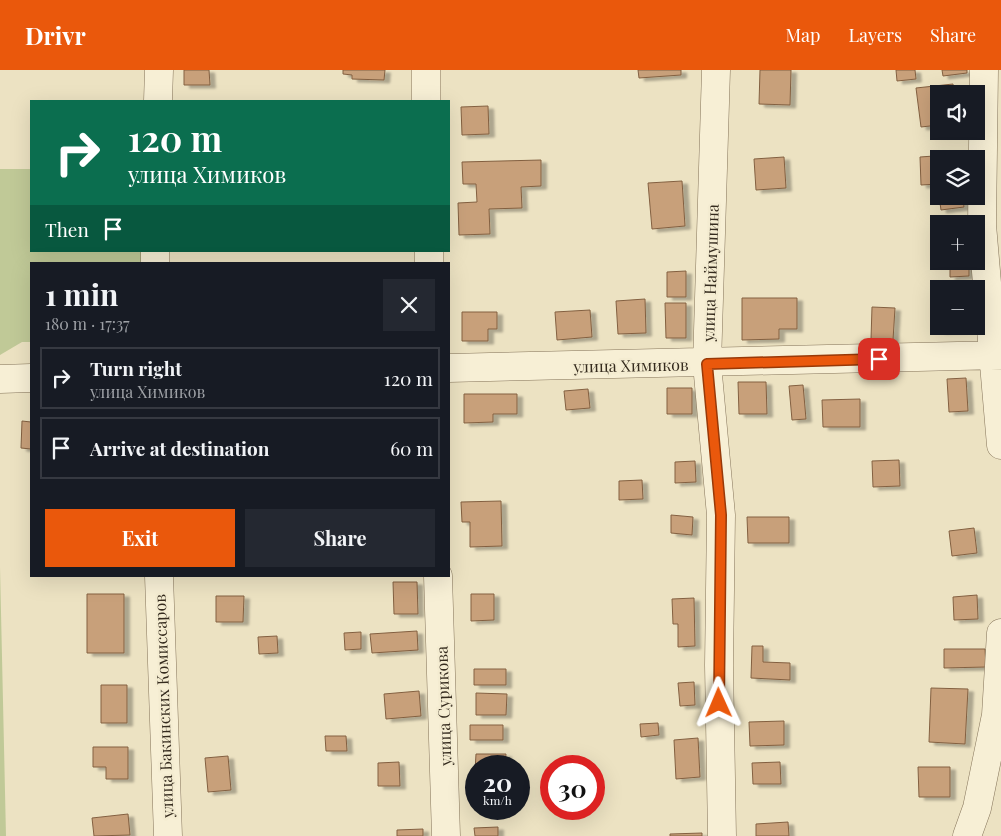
<!DOCTYPE html>
<html lang="en">
<head>
<meta charset="utf-8">
<style>
	body { margin:0; font-family:"Playfair Display",serif; background:#242831; color:#f1f3f6; height:100vh; display:flex; flex-direction:column; font-size:19px; white-space:nowrap }
	* { box-sizing:border-box; margin:0 }
	p { font-size:16px; color:#9ea1a6 }
	.icon { flex:none; width:28px; height:28px; fill:none; stroke:currentColor; stroke-width:2; stroke-linecap:round; stroke-linejoin:round }
	.map { position:relative; flex:1; overflow:hidden }
	.sheet { position:absolute; left:30px; top:192px; width:420px; height:315px; display:flex; flex-direction:column; background:#171b24; border-radius:0px; box-shadow:0 5px 20px #0002 }
	.sheet>* { flex:none }
	.guide { position:absolute; left:30px; top:30px; width:420px; height:152px; border-radius:0px; box-shadow:0 5px 20px #0002; background:#0b6e4f; color:#fff; overflow:hidden }
	.buttons { position:absolute; left:930px; top:15px; display:grid; gap:10px }
	.buttons a { display:grid; place-items:center; width:55px; height:55px; border-radius:0px; background:#171b24; box-shadow:0 5px 20px #0002; font-size:25px }
	.speed { position:absolute; left:465px; top:685px; display:flex; gap:10px; font-size:25px; font-weight:700; text-align:center }
	.speed>* { display:grid; place-content:center; width:65px; height:65px; border-radius:50%; background:#171b24; box-shadow:0 5px 20px #0002; line-height:1 }
	.speed small { font-size:12px; font-weight:400 }
	.speed .limit { border:8px solid #d22; background:#fff; color:#111 }
	.pin { position:absolute; display:grid; place-items:center; width:42px; height:42px; color:#fff; margin:-21px; border-radius:10px; box-shadow:0 2px 8px #0006 }
	.me { position:absolute; width:55px; margin:-28px; rotate:359deg; stroke-linejoin:round; filter:drop-shadow(0 0 4px #0008) }
	.turn { display:flex; align-items:center; gap:18px; height:105px; padding:0 15px; font-size:22px }
	.turn .icon { width:65px; height:65px; stroke-width:2.5 }
	.turn b { display:block; font-size:35px; line-height:42px }
	.then { display:flex; align-items:center; height:48px; padding:0 15px; background:#0003; gap:10px; font-size:19px }
	.round { display:grid; place-items:center; flex:none; width:52px; height:52px; border-radius:0px; background:#242831 }
	.summary { display:flex; align-items:center; justify-content:space-between; height:85px; padding:0 15px }
	h1 { font-size:30px; font-weight:700; line-height:38px }
	.button { display:flex; gap:10px; margin-top:auto; padding:10px 15px }
	.button a { flex:1; height:58px; border-radius:0px; background:#ea580c; color:#fff; font-size:20px; font-weight:700; line-height:58px; text-align:center }
	.button a+a { background:#242831; color:#f1f3f6 }
	ul { padding:0; list-style:none }
	li { display:flex; align-items:center; gap:15px; height:62px; margin:0 10px 8px; padding:0 5px; border:2px solid #363941; border-radius:0px }
	li div { flex:1 }
	li b { display:block; font-size:19px }
	li em { font-style:normal }
	header { display:flex; align-items:center; gap:30px; box-sizing:border-box; height:70px; padding:0 25px; background:#ea580c; color:#fff }
	header strong { font-size:24px }
	nav { display:flex; gap:28px; margin-inline-start:auto; font-size:18px }
	.map>svg:first-child { display:block }
	.green { fill:#c0c997 }
	.building { fill:#c8a07a; stroke:#836041; filter:url(#shadow) }
	.lines { fill:none; stroke-linecap:round; stroke-linejoin:round }
	.minor-casing { stroke:#85745a; stroke-width:29 }
	.minor { stroke:#f7efd5; stroke-width:28 }
	.route-casing { stroke:#983908; stroke-width:12 }
	.route { stroke:#ea580c; stroke-width:9 }
	.labels { text-anchor:middle; dominant-baseline:central; stroke-width:5; stroke-linejoin:round; paint-order:stroke }
	.street-label { font-size:16px; fill:#352b1e; stroke:#f4ecd1 }
</style>
</head>
<body>
<header>
<strong>Drivr</strong>
<nav><a>Map</a><a>Layers</a><a>Share</a></nav>
</header>
<div class="map">
<svg width="1001" height="766" viewBox="0 0 1001 766">
	<defs>
		<filter id="shadow"><feDropShadow dx="5.5" dy="3" stdDeviation="1" flood-color="#0004"/></filter>
	</defs>
	<rect width="100%" height="100%" fill="#ece2c2"/>
	<path class="green" d="M0 99H31V181H143V194H31V272H22L0 285Z
		M0 497 6 766H0Z"/>
	<path class="building" d="M184 0H209L210 15H184Z
		M343 0H385L384 10 352 9V5L343 4Z
		M638 0H681V5L639 8Z
		M760 0H791L790 35 759 34Z
		M896 0H915L916 9 897 11Z
		M942 0H967V3L943 6Z
		M953 14 954 24H939V55L921 57 916 18Z
		M488 36 489 64 462 65 461 37Z
		M962 84V89H939V114L921 115 920 87Z
		M784 87 786 118 756 120 754 89Z
		M541 90V116L521 117 522 138 489 139 490 164 459 165 458 133 477 132 476 114H463L462 92Z
		M682 111 685 156 652 159 648 113Z
		M939 126H963L964 137 941 140Z
		M950 191H969V206L950 207Z
		M686 201V227H667V202Z
		M742 228H797V259H779V269L742 270Z
		M645 229 646 263 618 264 616 231Z
		M665 233H686V268H666Z
		M872 237 895 238 893 270 871 269Z
		M590 240 592 267 557 270 555 242Z
		M462 242H497V259H488V271H462Z
		M940 256H971V259L940 261Z
		M966 308 968 341 949 342 947 309Z
		M738 312H766L767 344H739Z
		M803 315 806 349 792 350 789 316Z
		M667 318H692V344H667Z
		M588 319 590 338 566 340 564 321Z
		M464 324H517V344H493V352L464 353Z
		M860 329V357H823L822 330Z
		M22 351 31 352V379L21 378Z
		M899 390 900 416 873 417 872 391Z
		M695 391 696 412 675 413V392Z
		M642 410 643 429 619 430V411Z
		M501 431 502 476 470 477V452H462L461 432Z
		M671 445 693 447 692 465 671 463Z
		M747 447H789V473H748Z
		M974 458 977 483 952 486 949 461Z
		M393 512H417L418 544H394Z
		M87 524H124V583H87Z
		M471 524H494V550L471 551Z
		M977 525 978 549 954 550 953 527Z
		M216 526H244L243 552H216Z
		M694 528 695 576 678 577V554H673L672 529Z
		M417 561 418 580 372 583 370 564Z
		M361 562V579L345 580 344 563Z
		M277 566 278 583 259 584 258 567Z
		M752 576H763V592L790 593V610L751 608Z
		M944 579H985L986 597 944 598Z
		M474 599H506V615H474Z
		M694 612 695 635 680 636 678 613Z
		M101 615H127V653H101Z
		M931 618 968 619 965 674 929 672Z
		M419 621 421 646 386 649 384 624Z
		M476 623 507 624 506 645H476Z
		M784 651V675L750 676 749 652Z
		M658 653 659 665 641 667 640 654Z
		M470 655H503V670H470Z
		M325 666H346L347 681H326Z
		M698 668 700 707 676 709 674 670Z
		M93 677H128V709H106V697H93Z
		M476 684H506L505 696H476L475 701Z
		M228 686 231 720 208 722 205 688Z
		M399 692 400 716H378V693Z
		M780 692 781 714H753L752 693Z
		M918 697H950V727H919Z
		M128 744 130 765 94 766 92 748Z
		M788 752 789 766H756V754Z
		M498 757V766H475L474 758Z
		M423 759V766H397V760Z
		M702 763V766H670V764Z"/>
	<g class="lines">
		<g class="minor-casing">
			<path id="minor" d="M426 0V31
				M716 0 707 294 721 445 719 595 722 766
				M984 0 982 155 1001 375
				M158 31 159 0
				M429 181V194
				M155 194V181
				M449 298 1001 285
				M0 309 31 308
				M159 506 168 766
				M438 506 446 766
				M967 766 977 738 996 645 1001 563"/>
		</g>
		<use href="#minor" class="minor"/>
	</g>
	<g class="lines">
		<g class="route-casing">
			<path id="route" d="M719 633 721 445 707 294 879 289"/>
		</g>
		<use href="#route" class="route"/>
	</g>
	<g class="labels">
		<g class="street-label">
			<text transform="translate(710 203) rotate(-88)">улица Наймушина</text>
			<text transform="translate(631 295) rotate(-1)">улица Химиков</text>
			<text transform="translate(163 636) rotate(-92)">улица Бакинских Комиссаров</text>
			<text transform="translate(443 636) rotate(-92)">улица Сурикова</text>
		</g>
	</g>
</svg>
<div class="buttons">
<a><svg class="icon" aria-label="sound" viewBox="0 0 24 24"><path d="M4 9h4l5-4v14l-5-4H4zM17 9q2 3 0 6"/></svg></a>
<a><svg class="icon" aria-label="layers" viewBox="0 0 24 24"><path d="M12 4l9 5-9 5-9-5zM3 14l9 5 9-5"/></svg></a>
<a>+</a>
<a>−</a>
</div>
<div class="speed"><div>20<small>km/h</small></div><div class="limit">30</div></div>
<div class="pin" style="left:879px;top:289px;background:#d93025"><svg class="icon" aria-label="arrive" viewBox="0 0 24 24"><path d="M6 21V4h12l-3 4 3 4H6"/></svg></div>
<svg class="me" style="left:719px;top:633px" viewBox="-20 -20 40 40"><path d="M0-17L14 15 0 8-14 15z" fill="#ea580c" stroke="#fff" stroke-width="4"/></svg>
<div class="guide">
<div class="turn"><svg class="icon" aria-label="right" viewBox="0 0 24 24"><path d="M7 20v-9h11M14 6l5 5-5 5"/></svg><div><b>120 m</b>улица Химиков</div></div>
<div class="then">Then<svg class="icon" aria-label="arrive" viewBox="0 0 24 24"><path d="M6 21V4h12l-3 4 3 4H6"/></svg></div>
</div>
<section class="sheet">
<div class="summary"><div><h1>1 min</h1><p>180 m · 17:37</p></div><a class="round"><svg class="icon" aria-label="close" viewBox="0 0 24 24"><path d="M6 6l12 12M18 6L6 18"/></svg></a></div>
<ul>
<li><svg class="icon" aria-label="right" viewBox="0 0 24 24"><path d="M7 20v-9h11M14 6l5 5-5 5"/></svg><div><b>Turn right</b><p>улица Химиков</p></div><em>120 m</em></li>
<li><svg class="icon" aria-label="arrive" viewBox="0 0 24 24"><path d="M6 21V4h12l-3 4 3 4H6"/></svg><div><b>Arrive at destination</b></div><em>60 m</em></li>
</ul>
<div class="button"><a>Exit</a><a>Share</a></div>
</section>
</div>
</body>
</html>
